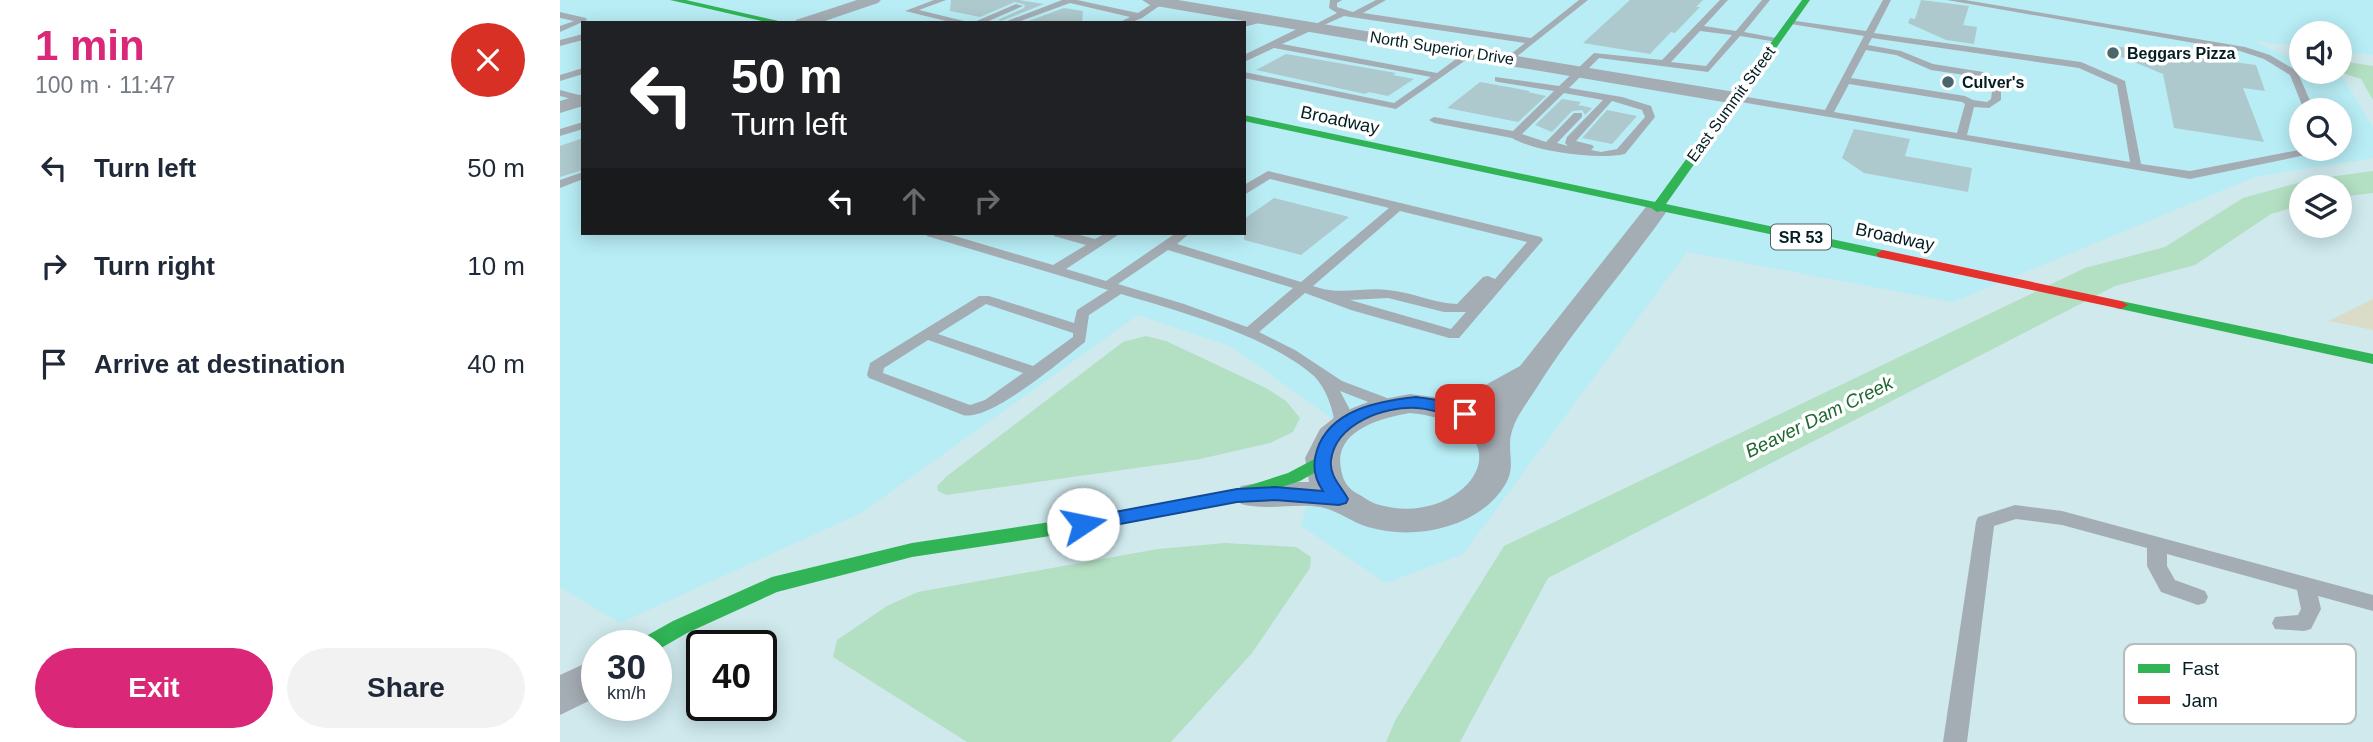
<!DOCTYPE html>
<html lang="en">
<head>
<meta charset="utf-8">
<style>
	body { margin:0; font-family:Helvetica,sans-serif; background:#f2f2f3; color:#1f2937; height:100vh; display:flex; flex-direction:column; font-size:26px; white-space:nowrap }
	* { box-sizing:border-box; margin:0 }
	p { font-size:23px; color:#747a83 }
	.icon { flex:none; width:38px; height:38px; fill:none; stroke:currentColor; stroke-width:2; stroke-linecap:round; stroke-linejoin:round }
	.map { position:relative; flex:1; overflow:hidden }
	.drawer { display:flex; flex-direction:column; background:#fff; width:560px }
	.drawer>* { flex:none }
	.banner { position:absolute; left:21px; top:21px; width:665px; height:214px; border-radius:0px; box-shadow:0 4px 18px #0003; background:#202124; color:#fff; overflow:hidden }
	.tools { position:absolute; left:1729px; top:21px; display:grid; gap:14px }
	.tools a { display:grid; place-items:center; width:63px; height:63px; border-radius:50%; background:#fff; box-shadow:0 4px 18px #0003; font-size:35px }
	.speed { position:absolute; left:21px; top:630px; display:flex; gap:14px; font-size:35px; font-weight:700; text-align:center }
	.speed>* { display:grid; place-content:center; width:91px; height:91px; border-radius:50%; background:#fff; box-shadow:0 4px 18px #0003; line-height:1 }
	.speed small { font-size:18px; font-weight:400 }
	.speed .limit { border:4px solid #111; border-radius:10px; background:#fff; color:#111 }
	.pin { position:absolute; display:grid; place-items:center; width:60px; height:60px; color:#fff; margin:-30px; border-radius:14px; box-shadow:0 4px 10px #0006 }
	.me { position:absolute; width:77px; margin:-38px; rotate:79deg; stroke-linejoin:round; filter:drop-shadow(0 0 5px #0008) }
	.turn { display:flex; align-items:center; gap:24px; height:147px; padding:0 35px; font-size:32px }
	.turn .icon { width:91px; height:91px; stroke-width:2.5 }
	.turn b { display:block; font-size:49px; line-height:60px }
	.lanes { display:flex; align-items:center; height:66px; padding:0 35px; background:#0003; justify-content:center; gap:35px; direction:ltr }
	.lanes .off { opacity:.35 }
	.round { display:grid; place-items:center; flex:none; width:74px; height:74px; border-radius:37px; background:#f2f2f3 }
	.head { display:flex; align-items:center; justify-content:space-between; height:119px; padding:0 35px }
	h1 { font-size:42px; font-weight:700; line-height:52px; color:#db2777 }
	.cta { display:flex; gap:14px; margin-top:auto; padding:14px 35px }
	.cta a { flex:1; height:80px; border-radius:42px; background:#db2777; color:#fff; font-size:28px; font-weight:700; line-height:80px; text-align:center }
	.cta a+a { background:#f2f2f3; color:#1f2937 }
	ul { padding:0; list-style:none }
	li { display:flex; align-items:center; gap:21px; height:98px; padding:0 35px }
	li div { flex:1 }
	li b { display:block; font-size:26px }
	li em { font-style:normal }
	main { display:flex; flex:1; min-height:0 }
	.map>svg:first-child { display:block }
	.built { fill:#b8edf5; fill-rule:evenodd }
	.green { fill:#dadcc7 }
	.water { fill:#b3dfc2 }
	.lines { fill:none; stroke-linecap:round; stroke-linejoin:round }
	.river { fill:#b3dfc2; fill-rule:evenodd }
	.building { fill:#adc9cd }
	.lane { fill:#a5adb4; fill-rule:evenodd }
	.street { fill:#a5adb4; fill-rule:evenodd }
	.fast { fill:#30b455; fill-rule:evenodd }
	.jam { fill:#e5322d; fill-rule:evenodd }
	.route { fill:#1a73e8; stroke:#114b97; stroke-width:2 }
	.poi-dot { fill:#4b666a; stroke:#fff; stroke-width:2.5 }
	.labels { text-anchor:middle; dominant-baseline:central; stroke-width:7; stroke-linejoin:round; paint-order:stroke }
	.far-street-label { font-size:16px; fill:#041f23; stroke:#fff }
	.far-poi-label { font-size:16px; font-weight:bold; fill:#041f23; stroke:#fff; text-anchor:start }
	.shield { fill:#fff; stroke:#4f6265; stroke-width:2 }
	.shield-label { font-size:16px; font-weight:bold; fill:#041f23 }
	.street-label { font-size:18px; fill:#041f23; stroke:#fff }
	.water-label { font-size:19px; font-style:italic; fill:#1f6832; stroke:#fff }
	.key { fill:#fff; stroke:#b4bcbd; stroke-width:2 }
	.key-label { font-size:19px; fill:#041f23 }
</style>
</head>
<body>
<main>
<section class="drawer">
<div class="head"><div><h1>1 min</h1><p>100 m · 11:47</p></div><a class="round" style="background:#d93025;color:#fff"><svg class="icon" aria-label="close" viewBox="0 0 24 24"><path d="M6 6l12 12M18 6L6 18"/></svg></a></div>
<ul>
<li><svg class="icon" aria-label="left" viewBox="0 0 24 24"><path d="M17 20v-9H6M10 6l-5 5 5 5"/></svg><div><b>Turn left</b></div><em>50 m</em></li>
<li><svg class="icon" aria-label="right" viewBox="0 0 24 24"><path d="M7 20v-9h11M14 6l5 5-5 5"/></svg><div><b>Turn right</b></div><em>10 m</em></li>
<li><svg class="icon" aria-label="arrive" viewBox="0 0 24 24"><path d="M6 21V4h12l-3 4 3 4H6"/></svg><div><b>Arrive at destination</b></div><em>40 m</em></li>
</ul>
<div class="cta"><a>Exit</a><a>Share</a></div>
</section>
<div class="map">
<svg width="1813" height="742" viewBox="0 0 1813 742">
	<rect width="100%" height="100%" fill="#cfe9ed"/>
	<path class="built" d="M0 0H1813V55L1780 51V33H1741V46L1692 41 1741 62V72H1767L1783 78 1813 127V158L1695 177 1393 302 1127 252 903 554 826 583 741 526 771 418 672 347 578 315 301 513 60 623 0 587ZM23 23H684V233H23ZM1741 110H1780V149H1741Z"/>
	<path class="green" d="M1813 299V330L1769 321Z"/>
	<path class="water" d="M1780 61 1813 66V100L1801 79 1779 72Z
		M586 336 606 341 706 388 726 401 740 418 733 432 710 443 640 459 386 495 378 491 377 486 387 476 563 342Z
		M665 543 736 547 751 557 750 568 692 653 611 742H407L273 657 277 640 327 606 358 592 598 549Z"/>
	<g class="lines">
		<path class="river" d="M1813 171V193L1780 197V187H1741V205L1711 214 1635 265 1555 286 988 578 900 742H826L836 719 944 546 1525 268 1605 247 1683 198 1741 182 1750 184 1754 179Z"/>
	</g>
	<path class="building" d="M391 0H459L484 4 441 21 438 20 464 8 465 5 455 2 420 17 390 11Z
		M1070 0H1143L1136 7H1140L1115 33 1111 32 1090 54 1023 43Z
		M1361 0 1409 6 1403 25 1417 27 1414 44 1386 40 1348 23 1350 18 1355 19Z
		M504 8 523 11 522 23H463Z
		M1554 46 1696 65 1705 91 1683 88 1704 142 1614 128 1603 74 1552 53Z
		M726 54 836 73 833 75 854 79 828 96 809 92 805 94 696 70Z
		M920 82 970 91 968 92 986 96 958 122 887 108Z
		M1002 99 1021 102 1018 105 1032 108 1025 115 1022 110 1012 111 992 132 975 125Z
		M1047 110 1077 116 1052 144 1022 138Z
		M1294 129 1350 139 1345 156 1412 168 1408 192 1304 173 1282 158Z
		M23 138V170L0 177V146Z
		M714 198 789 217 741 255 684 240V219Z"/>
	<g class="lines">
		<path class="lane" d="M374 0H386L359 10 412 23 456 4 463 6 424 23H394L345 11Z
			M502 0H517L578 13 598 0H608L582 18 570 23H558L570 17 510 3 455 23H442Z
			M770 0H782L777 3V7L793 12 816 0H826L803 13 971 38 1019 0H1028L950 62 945 59 947 57 965 43 784 16 722 44 877 73 907 51H913V55L836 109 684 78V72L834 103 871 77 714 48 684 62V55L745 25 752 26 777 13 769 8Z
			M1160 0H1168L1144 26 1176 31 1202 0H1210L1184 32 1221 39 1217 42 1180 36 1148 72 1039 58 1009 88 1062 97 1091 106 1095 117 1065 154C1038 160 975 152 952 138L874 123 869 120 874 117 953 131 994 91 938 82 935 81V77L999 86 1034 53 1102 60ZM1140 31 1172 35 1146 66 1111 62ZM1004 93 1043 100 1007 137 1005 143 1008 146 997 143 1022 117V113H1014L986 142 962 134ZM1052 101 1082 110 1085 117 1057 149 1041 152 1031 150 1034 147 1032 145 1016 141Z
			M1323 0H1331L1314 33 1521 62 1565 81 1581 164 1630 171 1744 149H1766L1760 152 1630 179 1175 101 1170 98 1175 95 1265 110 1304 36 1225 23 1229 20 1306 31ZM1312 38 1519 68 1557 85 1570 162 1407 135 1414 107 1429 108 1441 100V80L1423 72 1373 64 1341 51 1308 45ZM1306 50 1336 55 1371 70 1418 77 1433 83 1431 99 1427 102 1413 100 1405 96 1291 78ZM1289 84 1402 102 1405 104 1397 133 1274 112Z
			M1387 0H1405L1685 47 1710 55 1737 71 1754 110H1744L1730 75 1704 59 1680 51Z
			M0 12 26 18 27 20 0 32V26L14 21 0 18Z
			M703 16 707 19 706 21 684 27V23H681Z
			M23 34V40L0 46V40Z
			M23 68V74L0 81V75Z
			M0 90 23 96V102L0 96Z
			M23 122V129L0 136V129Z
			M708 171 981 237 983 240 899 338H889L791 310 745 293 699 332 735 350 782 381 835 401 837 405 829 410 780 391 789 408 791 425 783 430 775 425C773 409 766 388 754 376 709 336 619 311 561 294L529 315 525 342C502 360 430 422 403 415L309 378 307 375 310 363 419 296H429L514 323 517 310 548 290 367 236 366 233H385L493 265 526 245 494 236 493 233H512L535 239 546 233H561L506 269 546 281 616 233H630L617 244 741 282 829 208 710 179 684 195V185ZM840 211 967 242 935 279 928 276 923 277 897 304C873 303 852 292 828 290 801 287 780 296 753 286ZM608 250 733 288 687 327 624 304 558 284ZM828 298 884 312H906L891 329 790 300ZM426 304 513 333V337L473 366 378 334ZM368 340 463 373 425 400 410 405 323 373 324 368Z
			M23 172V179L0 188V180Z
			M1455 505 1502 511 1813 595V611L1758 596 1761 609 1751 629 1744 631 1715 629 1712 623 1715 617 1738 615 1741 609 1737 590 1607 554V566L1615 580 1645 591 1648 597 1645 603 1638 605 1601 592 1587 566V548L1502 525 1456 519 1434 526 1407 742H1383L1416 522 1418 517Z"/>
		<path class="street" d="M297 0H321L318 3 259 23H234L236 20Z
			M582 0H618L1175 92 1185 98 1175 104 590 5Z
			M23 94V106L0 113V101Z
			M1097 201 1105 203 1109 208C1066 270 1014 327 974 392 964 407 950 425 950 444 950 460 954 470 945 485 919 528 854 541 808 527 791 522 777 510 760 507 734 503 706 511 681 504L676 495 681 486 703 482H749L745 458 760 429 780 413 808 402 850 394 890 399 920 388 960 366 1089 203ZM935 405 927 417 919 411ZM850 413C978 426 906 532 816 504 810 502 804 497 798 494 787 488 783 481 781 469 773 431 820 418 850 413Z
			M37 658V697L0 715V675Z"/>
		<path class="fast" d="M110 0H126L227 23H210Z
			M1242 0H1250L1106 204 1323 250 1330 254 1328 257 1323 258 1101 211 1097 212 1091 208 684 121V115L1095 202Z
			M1561 301 1813 354V364L1556 308 1554 305Z
			M762 455 768 457 771 461 768 465 740 481 677 502 523 531 352 557 217 592 127 633 96 651V646H76L79 640 113 621 212 577 352 543 523 517 675 490 728 473Z"/>
		<path class="jam" d="M1323 250 1561 301 1568 305 1561 309 1318 257 1316 254Z"/>
	</g>
	<path class="route" d="M856 397C874 400 901 401 913 414L905 420C889 415 874 409 857 408 825 406 776 423 771 460 769 476 781 486 788 499L786 503 779 505 715 500 677 502 523 531 516 529 514 524 516 520 523 518 677 489 715 487 763 491C754 478 752 465 757 450 770 410 818 401 856 397Z"/>
	<g class="poi-dot">
		<circle cx="1553" cy="53" r="7"/>
		<circle cx="1388" cy="82" r="7"/>
	</g>
	<g class="labels">
		<g class="far-street-label">
			<text transform="translate(882 48) rotate(9)">North Superior Drive</text>
			<text transform="translate(1171 104) rotate(-54)">East Summit Street</text>
		</g>
		<g class="far-poi-label">
			<text x="1567" y="53">Beggars Pizza</text>
			<text x="1402" y="82">Culver's</text>
		</g>
		<rect class="shield" x="1211" y="224.5" width="60" height="25" rx="5"/>
		<g class="shield-label">
			<text x="1241" y="237">SR 53</text>
		</g>
		<g class="street-label">
			<text transform="translate(780 120) rotate(12)">Broadway</text>
			<text transform="translate(1335 237) rotate(12)">Broadway</text>
		</g>
		<g class="water-label">
			<text transform="translate(1259 417) rotate(-26)">Beaver Dam Creek</text>
		</g>
	</g>
	<rect x="1564" y="644" width="232" height="80" rx="10" class="key"/>
	<rect x="1578" y="664" width="32" height="9" fill="#30b455"/>
	<rect x="1578" y="696" width="32" height="8" fill="#e5322d"/>
	<g class="key-label">
		<text x="1622" y="675">Fast</text>
		<text x="1622" y="707">Jam</text>
	</g>
</svg>
<div class="tools">
<a><svg class="icon" aria-label="sound" viewBox="0 0 24 24"><path d="M4 9h4l5-4v14l-5-4H4zM17 9q2 3 0 6"/></svg></a>
<a><svg class="icon" aria-label="search" viewBox="0 0 24 24"><circle cx="10" cy="10" r="6"/><path d="M15 15l6 6"/></svg></a>
<a><svg class="icon" aria-label="layers" viewBox="0 0 24 24"><path d="M12 4l9 5-9 5-9-5zM3 14l9 5 9-5"/></svg></a>
</div>
<div class="speed"><div>30<small>km/h</small></div><div class="limit">40</div></div>
<div class="pin" style="left:905px;top:414px;background:#d93025"><svg class="icon" aria-label="arrive" viewBox="0 0 24 24"><path d="M6 21V4h12l-3 4 3 4H6"/></svg></div>
<svg class="me" style="left:523px;top:524px" viewBox="-20 -20 40 40"><circle r="19" fill="#fff"/><path d="M0-13L10 11 0 6-10 11z" fill="#1a73e8"/></svg>
<div class="banner">
<div class="turn"><svg class="icon" aria-label="left" viewBox="0 0 24 24"><path d="M17 20v-9H6M10 6l-5 5 5 5"/></svg><div><b>50 m</b>Turn left</div></div>
<div class="lanes"><svg class="icon" aria-label="left" viewBox="0 0 24 24"><path d="M17 20v-9H6M10 6l-5 5 5 5"/></svg><svg class="icon off" aria-label="ahead" viewBox="0 0 24 24"><path d="M12 20V5M6 11l6-6 6 6"/></svg><svg class="icon off" aria-label="right" viewBox="0 0 24 24"><path d="M7 20v-9h11M14 6l5 5-5 5"/></svg></div>
</div>
</div>
</main>
</body>
</html>
